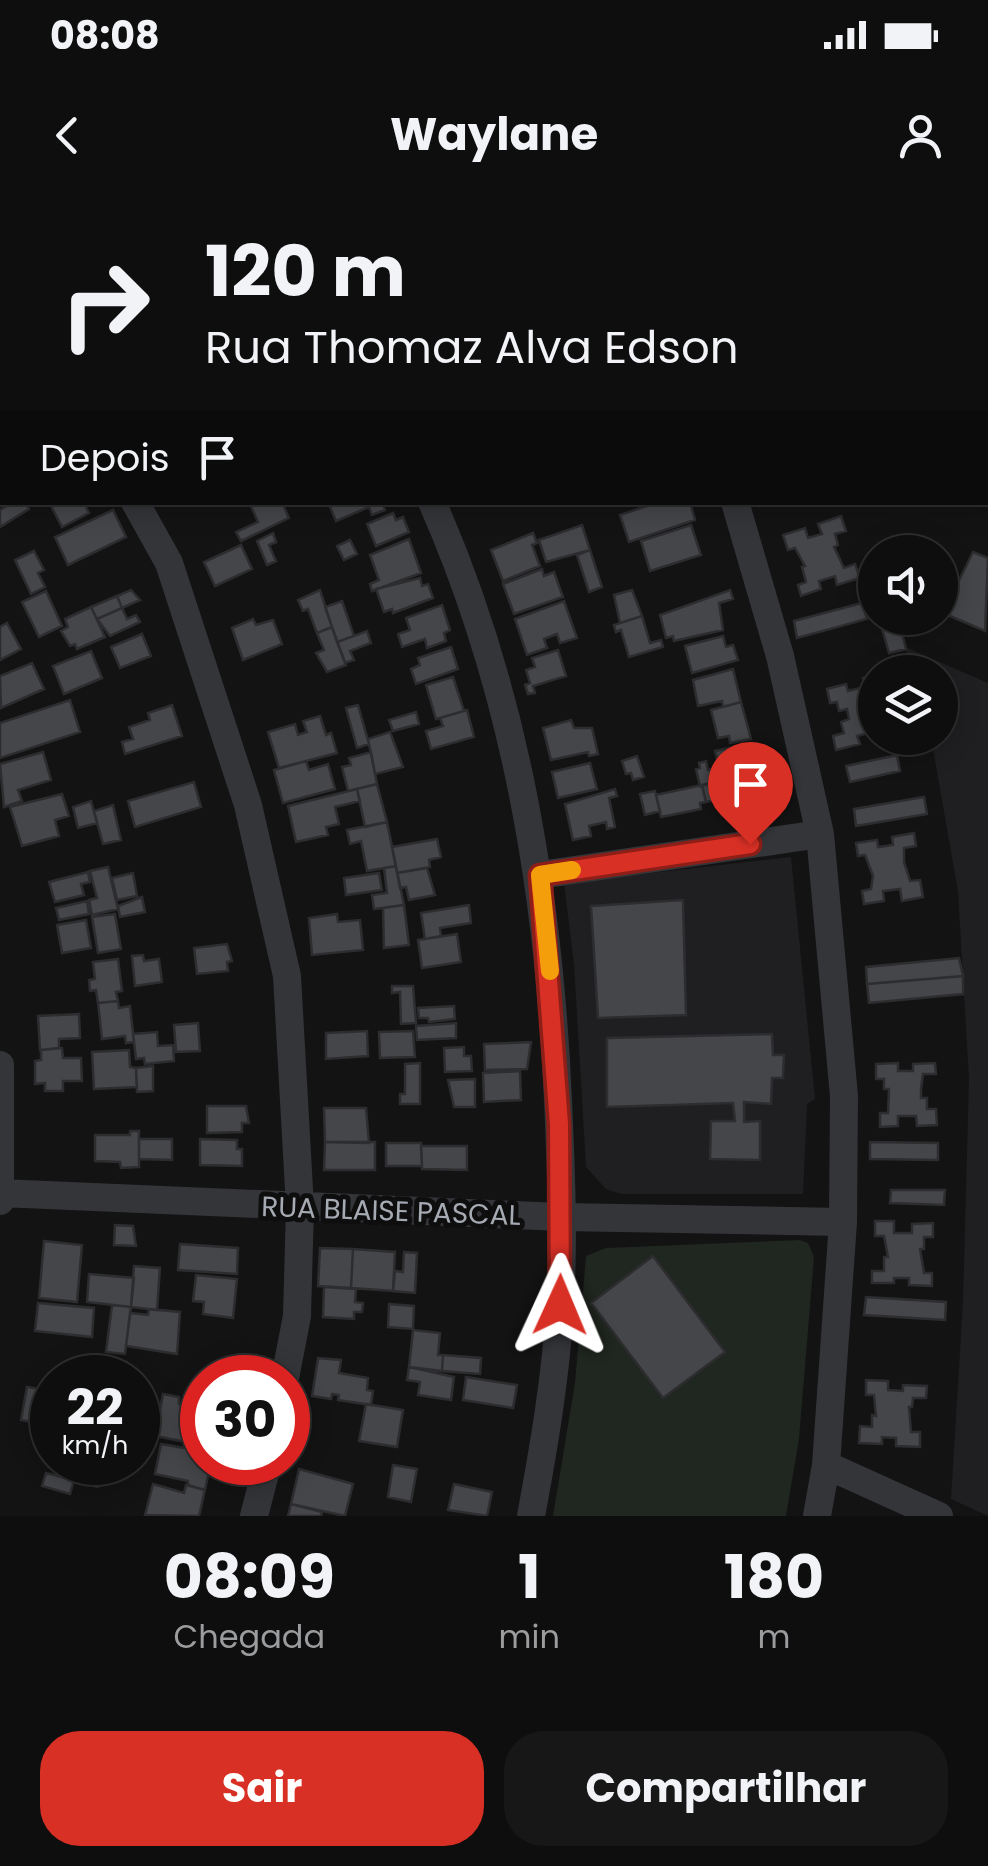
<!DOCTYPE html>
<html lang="pt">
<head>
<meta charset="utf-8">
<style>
	body { margin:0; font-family:Poppins,sans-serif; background:#171718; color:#f1f3f6; height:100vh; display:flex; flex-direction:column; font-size:38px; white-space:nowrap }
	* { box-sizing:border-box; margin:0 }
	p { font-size:32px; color:#9b9c9e }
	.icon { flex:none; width:55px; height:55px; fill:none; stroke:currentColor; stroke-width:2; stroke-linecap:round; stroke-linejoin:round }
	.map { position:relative; height:1316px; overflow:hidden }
	.side { display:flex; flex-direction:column; background:#0e0e0f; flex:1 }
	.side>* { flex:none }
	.top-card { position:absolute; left:0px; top:0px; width:990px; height:305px; box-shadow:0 5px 25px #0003,0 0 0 2px #2e2e2f; background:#0e0e0f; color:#f1f3f6; overflow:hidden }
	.buttons { position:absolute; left:858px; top:335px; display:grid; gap:20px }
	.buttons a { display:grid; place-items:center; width:100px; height:100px; border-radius:50%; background:#0e0e0f; box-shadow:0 5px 25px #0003,0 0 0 2px #2e2e2f; font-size:50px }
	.speed { position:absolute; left:30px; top:1155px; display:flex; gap:20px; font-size:50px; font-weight:700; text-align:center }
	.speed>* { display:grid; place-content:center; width:130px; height:130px; border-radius:50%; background:#0e0e0f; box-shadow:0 5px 25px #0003,0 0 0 2px #2e2e2f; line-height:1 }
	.speed small { font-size:25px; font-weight:400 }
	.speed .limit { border:15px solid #d22; background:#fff; color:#111 }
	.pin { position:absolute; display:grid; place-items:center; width:85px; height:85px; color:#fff; margin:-102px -42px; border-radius:50% 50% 50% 0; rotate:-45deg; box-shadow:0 0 10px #0007 }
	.pin .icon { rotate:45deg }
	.me { position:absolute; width:110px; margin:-55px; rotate:1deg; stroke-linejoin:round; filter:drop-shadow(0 0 8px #0008) }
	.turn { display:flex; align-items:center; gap:35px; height:210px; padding:0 40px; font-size:45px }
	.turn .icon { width:130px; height:130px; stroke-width:2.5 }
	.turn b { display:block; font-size:70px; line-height:85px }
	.then { display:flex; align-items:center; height:95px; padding:0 40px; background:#0003; gap:20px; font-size:38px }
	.eta { display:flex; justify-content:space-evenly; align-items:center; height:170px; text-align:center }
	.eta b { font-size:60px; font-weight:700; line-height:70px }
	.cta { display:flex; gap:20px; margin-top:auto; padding:20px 40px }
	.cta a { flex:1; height:115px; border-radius:40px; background:#d93025; color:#fff; font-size:40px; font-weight:700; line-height:115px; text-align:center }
	.cta a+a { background:#171718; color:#f1f3f6 }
	.status { display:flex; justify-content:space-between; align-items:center; height:70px; padding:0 50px; background:#0e0e0f; direction:ltr }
	.status svg { height:28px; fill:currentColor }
	header { display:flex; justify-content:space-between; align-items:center; height:130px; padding:0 40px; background:#0e0e0f; font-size:45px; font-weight:700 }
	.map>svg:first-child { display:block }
	.built { fill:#1f1f21 }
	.green { fill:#202620 }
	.building { fill:#454649; stroke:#2d2d30; stroke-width:2.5 }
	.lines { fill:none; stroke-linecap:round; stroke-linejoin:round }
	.minor { stroke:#343539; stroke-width:28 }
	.route-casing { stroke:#8d1f18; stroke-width:25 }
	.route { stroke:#d93025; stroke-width:18 }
	.slow { stroke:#f59e0b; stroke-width:18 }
	.labels { text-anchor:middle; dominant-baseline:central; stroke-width:10; stroke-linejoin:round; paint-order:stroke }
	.street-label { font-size:28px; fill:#a6abb3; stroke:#0e0e0f }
</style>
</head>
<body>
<div class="status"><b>08:08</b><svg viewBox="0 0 49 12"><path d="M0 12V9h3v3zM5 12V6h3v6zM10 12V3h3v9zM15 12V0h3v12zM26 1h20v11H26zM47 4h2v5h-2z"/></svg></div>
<header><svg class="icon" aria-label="back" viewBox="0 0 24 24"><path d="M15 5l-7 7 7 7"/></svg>Waylane<svg class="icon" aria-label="person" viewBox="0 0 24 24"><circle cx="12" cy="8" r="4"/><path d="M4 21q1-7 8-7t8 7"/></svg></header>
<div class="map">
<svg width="988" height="1316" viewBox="0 0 988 1316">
	<rect width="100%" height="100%" fill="#131314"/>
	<path class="built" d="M905 447 988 483V1316L951 1299 963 1102 969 879 958 691 931 538H940V472H913Z
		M791 657 815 899 807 904 803 994H621L606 989 586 967 574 764 564 683Z"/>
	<path class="green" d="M800 1040 808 1043 814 1057 799 1239 786 1316H553L575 1183 586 1056 606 1048Z"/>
	<path class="building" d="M13 302H25L29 309 0 327V310Z
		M53 302H84L89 313 62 327 50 304Z
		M249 302H282L289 318 241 341 236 332 258 322Z
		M328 302H382L385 310 372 315 369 307 336 321Z
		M659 302H690L695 320 629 342 620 315Z
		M113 310 126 337 68 365 55 337Z
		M393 313 396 320 403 317 409 332 376 346 367 324Z
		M841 316 846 331 835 334 838 345 834 347 844 368 855 364 860 378 837 385 835 376 819 381 821 389 801 396 798 385 806 382 802 367 805 366 795 348 788 350 783 335 805 328 808 338 822 334 818 324Z
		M582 325 590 350 546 362 539 340Z
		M691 325 701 355 650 371 641 341Z
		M273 333 276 342 269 345 276 361 267 365 257 341Z
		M533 333 537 343 532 345 540 366 503 381 491 350Z
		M409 339 421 373 372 391 370 384 379 380 370 355Z
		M350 340 357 354 344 360 337 346Z
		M241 345 252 369 215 386 204 362Z
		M590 350 602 387 589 392 577 355Z
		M34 351 44 370 38 373 45 387 31 394 15 360Z
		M973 352 988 358 985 431 943 413Z
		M542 369 544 376 554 372 563 397 514 414 503 384Z
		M420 378 422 386 428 384 433 398 393 413 392 409 384 412 376 389Z
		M131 390 140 400 122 408 117 396Z
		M320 390 332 427 317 433 308 409 303 411 298 400Z
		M632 390 642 416 620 423 614 395Z
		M730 390 733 399 719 403 723 430 674 441 673 436 666 438 660 415Z
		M46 391 62 426 39 437 22 402Z
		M117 396 122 408 97 419 91 407Z
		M342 401 354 436 337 442 325 407Z
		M564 401 577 438 560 443 557 434 544 439 547 448 527 455 515 419Z
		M862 403 867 419 797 438 794 421Z
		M442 405 450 430 444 433 446 441 427 448 425 439 402 447 398 434 410 430 406 418Z
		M91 407 105 437 77 449 75 444 70 446 61 431 68 427 65 419Z
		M122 408 127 419 136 415 140 422 110 436 97 419Z
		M642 416 650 443 661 440 663 447 629 457 621 430 616 432 614 425Z
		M879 418H898L906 449 889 453Z
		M253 419 256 425 273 420 282 444 243 460 232 428Z
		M7 423 21 449 0 460V427Z
		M332 427 346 465 327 472 316 453 324 450 317 433Z
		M367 431 371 443 350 451 354 460 345 463 337 442Z
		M142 434 151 456 120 468 111 447Z
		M723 436 726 447 733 445 738 460 692 473 685 446Z
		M451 447 458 469 416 484 411 469 420 465 418 458Z
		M558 450 566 476 533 486 535 493 528 494 525 485 530 483 526 470 535 467 532 458Z
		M91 451 102 478 64 494 53 466Z
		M32 463 44 489 1 508 0 476Z
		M733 469 741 502 723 507 722 501 698 506 693 480Z
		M875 475V538H890L874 541 872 532 857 536 860 544 836 550 833 536 844 533 841 522 849 519 847 509 839 511 837 502 830 503 827 489 846 484 848 491 865 487 863 478Z
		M453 477 464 511 436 519 426 485Z
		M70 500 80 532 0 558V523Z
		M741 502 751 539 730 543 729 536 718 538 711 510Z
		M172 505 182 536 125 554 122 542 133 539 129 527 150 520 148 513Z
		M358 505 369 544 357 548 346 508Z
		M467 510 474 537 431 549 426 531 443 526 440 518Z
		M416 512 419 524 393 531 389 520Z
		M320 516 326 535 331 533 337 553 279 568 268 532 295 524 298 535 307 532 303 521Z
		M571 520 574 528H592L598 554 589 556 588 552 551 560 543 528Z
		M390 532 403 567 375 574 368 539Z
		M752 543 759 573 722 581 715 551Z
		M43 552 51 580 18 590 22 601 4 607 0 564Z
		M371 552 377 584 348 591 342 567 351 565 349 558Z
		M897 555 900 571 850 582 846 566Z
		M637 556 644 577 633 580 631 573 626 574 622 561Z
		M306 561 309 570 328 564 335 589 283 603 274 570Z
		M706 561 708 570 715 568 718 582 700 586 696 569 700 568 699 563Z
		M590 563 597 589 558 598 552 572Z
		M756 573 760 591 706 602 702 585Z
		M194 582 201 607 135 627 128 601Z
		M377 584 387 622 365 627 357 589Z
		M702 585 706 602 700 603 701 609 661 617 656 595Z
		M357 589 360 601 335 607 339 624 326 627 328 635 296 642 288 606Z
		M615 589 617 596 609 598 615 627 607 629 606 622 589 626 591 636 573 640 565 604Z
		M655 591 660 611 645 615 640 594Z
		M62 594 69 616 55 620 59 636 22 646 10 607Z
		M924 597 927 614 856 626 854 609Z
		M91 601 97 623 78 628 73 607Z
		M113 605 121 640 103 644 94 611Z
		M387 622 396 666 367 671 361 641 350 644 347 630Z
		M914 633 916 646 904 648V662L910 681 920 680 923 697 902 701 900 689 883 691 884 701 864 704 862 691 871 689 873 676 865 655 858 656 856 643 877 640 878 647 893 645 892 637Z
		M437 639 441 657 429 660 430 667 397 673 392 647Z
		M396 666 404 705 374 709 372 695 387 693 384 668Z
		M108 667 118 709 92 715 89 700 97 698 90 671Z
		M427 668 435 695 409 700 406 687 400 688 397 673Z
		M88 672 90 682 81 684 84 695 55 702 49 682Z
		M133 673 137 696 117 700 112 678Z
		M379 673 382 690 346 695 344 678Z
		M142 697 145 712 120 717 118 706Z
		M683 700 686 815 598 818 591 706Z
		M87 701 89 714 59 720 56 708Z
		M404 705 409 745 384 748 383 708Z
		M469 705 471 723 440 728 441 736 425 739 421 713Z
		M115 714 121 749 98 753 92 717Z
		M337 714 338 722 360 720 363 750 312 755 309 718Z
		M86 720 91 748 62 753 57 725Z
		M457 734 461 762 422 768 418 740Z
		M227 744 232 761 227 762 228 771 197 774 194 748Z
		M143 755 144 761 159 759 162 782 135 786 132 756Z
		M959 758 963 776 867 784 866 767Z
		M118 759 122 791 116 792 118 801 98 803 96 790 90 791 89 780 95 779 93 762Z
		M963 776V794L869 803 867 784Z
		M392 786H413L416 823 401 824 400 792 392 793Z
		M118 801 119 808 130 806 134 842 126 843 125 836 102 839 98 803Z
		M454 806 455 819 429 822 428 818H419L418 808Z
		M79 814 80 838 59 839V848L40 850 38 816Z
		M198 823 200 851 176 852 174 825Z
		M456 823V838L417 840 416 826Z
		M367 831 368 856 326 859V833Z
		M413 831 415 857 380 858 379 832Z
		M157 832 158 846 173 845 174 861 145 864 144 858 136 859 133 834Z
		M772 834 773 855H784L783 878H772L771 904 744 902V922L760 921V960L710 959 711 921H735L733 903 607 907V838Z
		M531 842 527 869 485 870 484 844Z
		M464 847V856H471L472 871 445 872 444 848Z
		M62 848 63 858H81L82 881H63V891H45V883L35 884V861L41 860V850Z
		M129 850 130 867 136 868 137 887 94 889 92 852Z
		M420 863V904H400V894H405V864Z
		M898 863V871H913V864L935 863 936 874H923L921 889V898H927V909H936L937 925 917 926 916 916H898V926L880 927V913H888L889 889H884V879H876V864Z
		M153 866V891L137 892 136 868Z
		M520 871 521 900 484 902 483 873Z
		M475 879V907H454L448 880Z
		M207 906H246L249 923H242V932L207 933Z
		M324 908H366L369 943 325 942Z
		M130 931H139V967L121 968 120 962 95 961V935H130Z
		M139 939H172V960L139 959Z
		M200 939 237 940V949H242V966L200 965Z
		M325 942H375V970H324Z
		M870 942 938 943V960L870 959Z
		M386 943H421L422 966H386Z
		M421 946H467V970L422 969Z
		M891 990H945L944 1005 890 1003Z
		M875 1021H894V1033H912V1024L933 1023V1037H924V1049H920L924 1073H932V1086L909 1085V1078H894V1083H872V1071H884V1057H888L884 1036H875Z
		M115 1025 133 1026 136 1046 114 1045Z
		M44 1041 82 1045 77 1102 39 1098Z
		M180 1044 238 1048 237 1074 178 1070Z
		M320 1048 353 1049 351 1088 318 1086Z
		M353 1049 395 1052 393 1091 351 1088Z
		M404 1052 417 1053 415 1093 393 1091 395 1071 403 1072Z
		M653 1056 725 1152 663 1198 591 1103Z
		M134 1066 160 1068 157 1110 131 1107Z
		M89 1074 134 1078 131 1107 87 1102Z
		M196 1075 237 1079 233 1118 203 1114 204 1102 193 1101Z
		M324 1087 356 1089 355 1102 363 1103 362 1112H354V1119L323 1117Z
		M866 1097 946 1102 945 1120 864 1115Z
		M38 1103 94 1108 92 1137 35 1131Z
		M389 1104 414 1106 413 1129 388 1127Z
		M112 1105 131 1107 125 1154 106 1152Z
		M149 1109 180 1112 177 1154 126 1146 130 1113 148 1115Z
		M413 1130 440 1133 438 1155H443L442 1171 409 1167Z
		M443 1155 481 1158 480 1174 442 1171Z
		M318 1158 341 1160 339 1173 368 1178 367 1190 373 1191 371 1205 338 1200 339 1195 332 1194 331 1199 312 1196Z
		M409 1167 454 1177 451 1200 418 1195 420 1182 407 1180Z
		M466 1177 517 1185 513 1208 463 1200Z
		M866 1180 888 1181V1190L903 1191V1185L927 1186 926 1198H913L912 1207H909L911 1232H920V1247L896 1246V1238L882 1237V1244L859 1243 860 1226 872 1227V1215L876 1216 874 1195H866Z
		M27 1187 52 1191 50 1225 21 1220Z
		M163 1194 179 1197V1204L199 1207 202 1201V1245L155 1236Z
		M366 1204 403 1210 397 1247 359 1241Z
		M191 1243 202 1245V1262H211L205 1290 188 1285V1281L155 1274 161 1244 190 1249Z
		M79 1262 104 1263 98 1287 74 1281Z
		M393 1265 417 1269 411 1302 388 1297Z
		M299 1269 353 1284 345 1316 291 1304Z
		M46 1273 74 1280 70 1294 42 1286Z
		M153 1284 184 1293 186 1285 205 1290 199 1316 145 1315Z
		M454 1284 492 1292 487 1316 448 1310Z
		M291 1304 322 1312 321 1316H288Z"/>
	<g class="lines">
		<path class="minor" d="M271 0 273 2
			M605 0 607 2
			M0 94 2 97
			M135 302 169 363 248 605 287 776 300 1007 297 1116 285 1178
			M432 302C516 492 549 695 558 900 561 969 564 1037 560 1105 556 1176 544 1246 531 1316
			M735 302 780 456 820 634 844 896 843 1022 826 1265 817 1316
			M540 675 820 634
			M0 865V1001
			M0 993 562 1017 843 1022
			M826 1265 939 1316
			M254 1316 268 1262"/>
	</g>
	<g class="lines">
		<g class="route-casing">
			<path id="route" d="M560 1105 559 924 540 675 750 644"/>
		</g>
		<use href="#route" class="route"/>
		<path class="slow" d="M550 771 540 675 572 670"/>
	</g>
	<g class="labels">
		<g class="street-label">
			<text transform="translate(391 1011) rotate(2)">RUA BLAISE PASCAL</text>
		</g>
	</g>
</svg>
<div class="buttons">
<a><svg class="icon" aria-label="sound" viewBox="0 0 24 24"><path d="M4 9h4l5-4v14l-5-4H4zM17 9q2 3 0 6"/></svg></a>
<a><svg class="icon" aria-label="layers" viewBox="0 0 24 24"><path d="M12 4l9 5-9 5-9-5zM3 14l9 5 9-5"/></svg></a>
</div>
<div class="speed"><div>22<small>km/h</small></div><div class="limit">30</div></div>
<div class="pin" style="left:750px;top:644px;background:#d93025"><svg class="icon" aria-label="arrive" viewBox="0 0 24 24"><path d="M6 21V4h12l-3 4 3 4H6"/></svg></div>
<svg class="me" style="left:560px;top:1105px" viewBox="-20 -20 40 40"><path d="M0-17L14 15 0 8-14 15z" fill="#d93025" stroke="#fff" stroke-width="4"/></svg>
<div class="top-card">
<div class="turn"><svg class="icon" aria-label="right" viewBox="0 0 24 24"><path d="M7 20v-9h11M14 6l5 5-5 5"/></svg><div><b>120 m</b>Rua Thomaz Alva Edson</div></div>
<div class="then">Depois<svg class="icon" aria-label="arrive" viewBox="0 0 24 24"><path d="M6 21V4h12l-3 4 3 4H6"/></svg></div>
</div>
</div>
<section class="side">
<div class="eta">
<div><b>08:09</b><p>Chegada</p></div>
<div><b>1</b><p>min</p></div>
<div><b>180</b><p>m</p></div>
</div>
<div class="cta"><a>Sair</a><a>Compartilhar</a></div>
</section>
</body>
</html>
